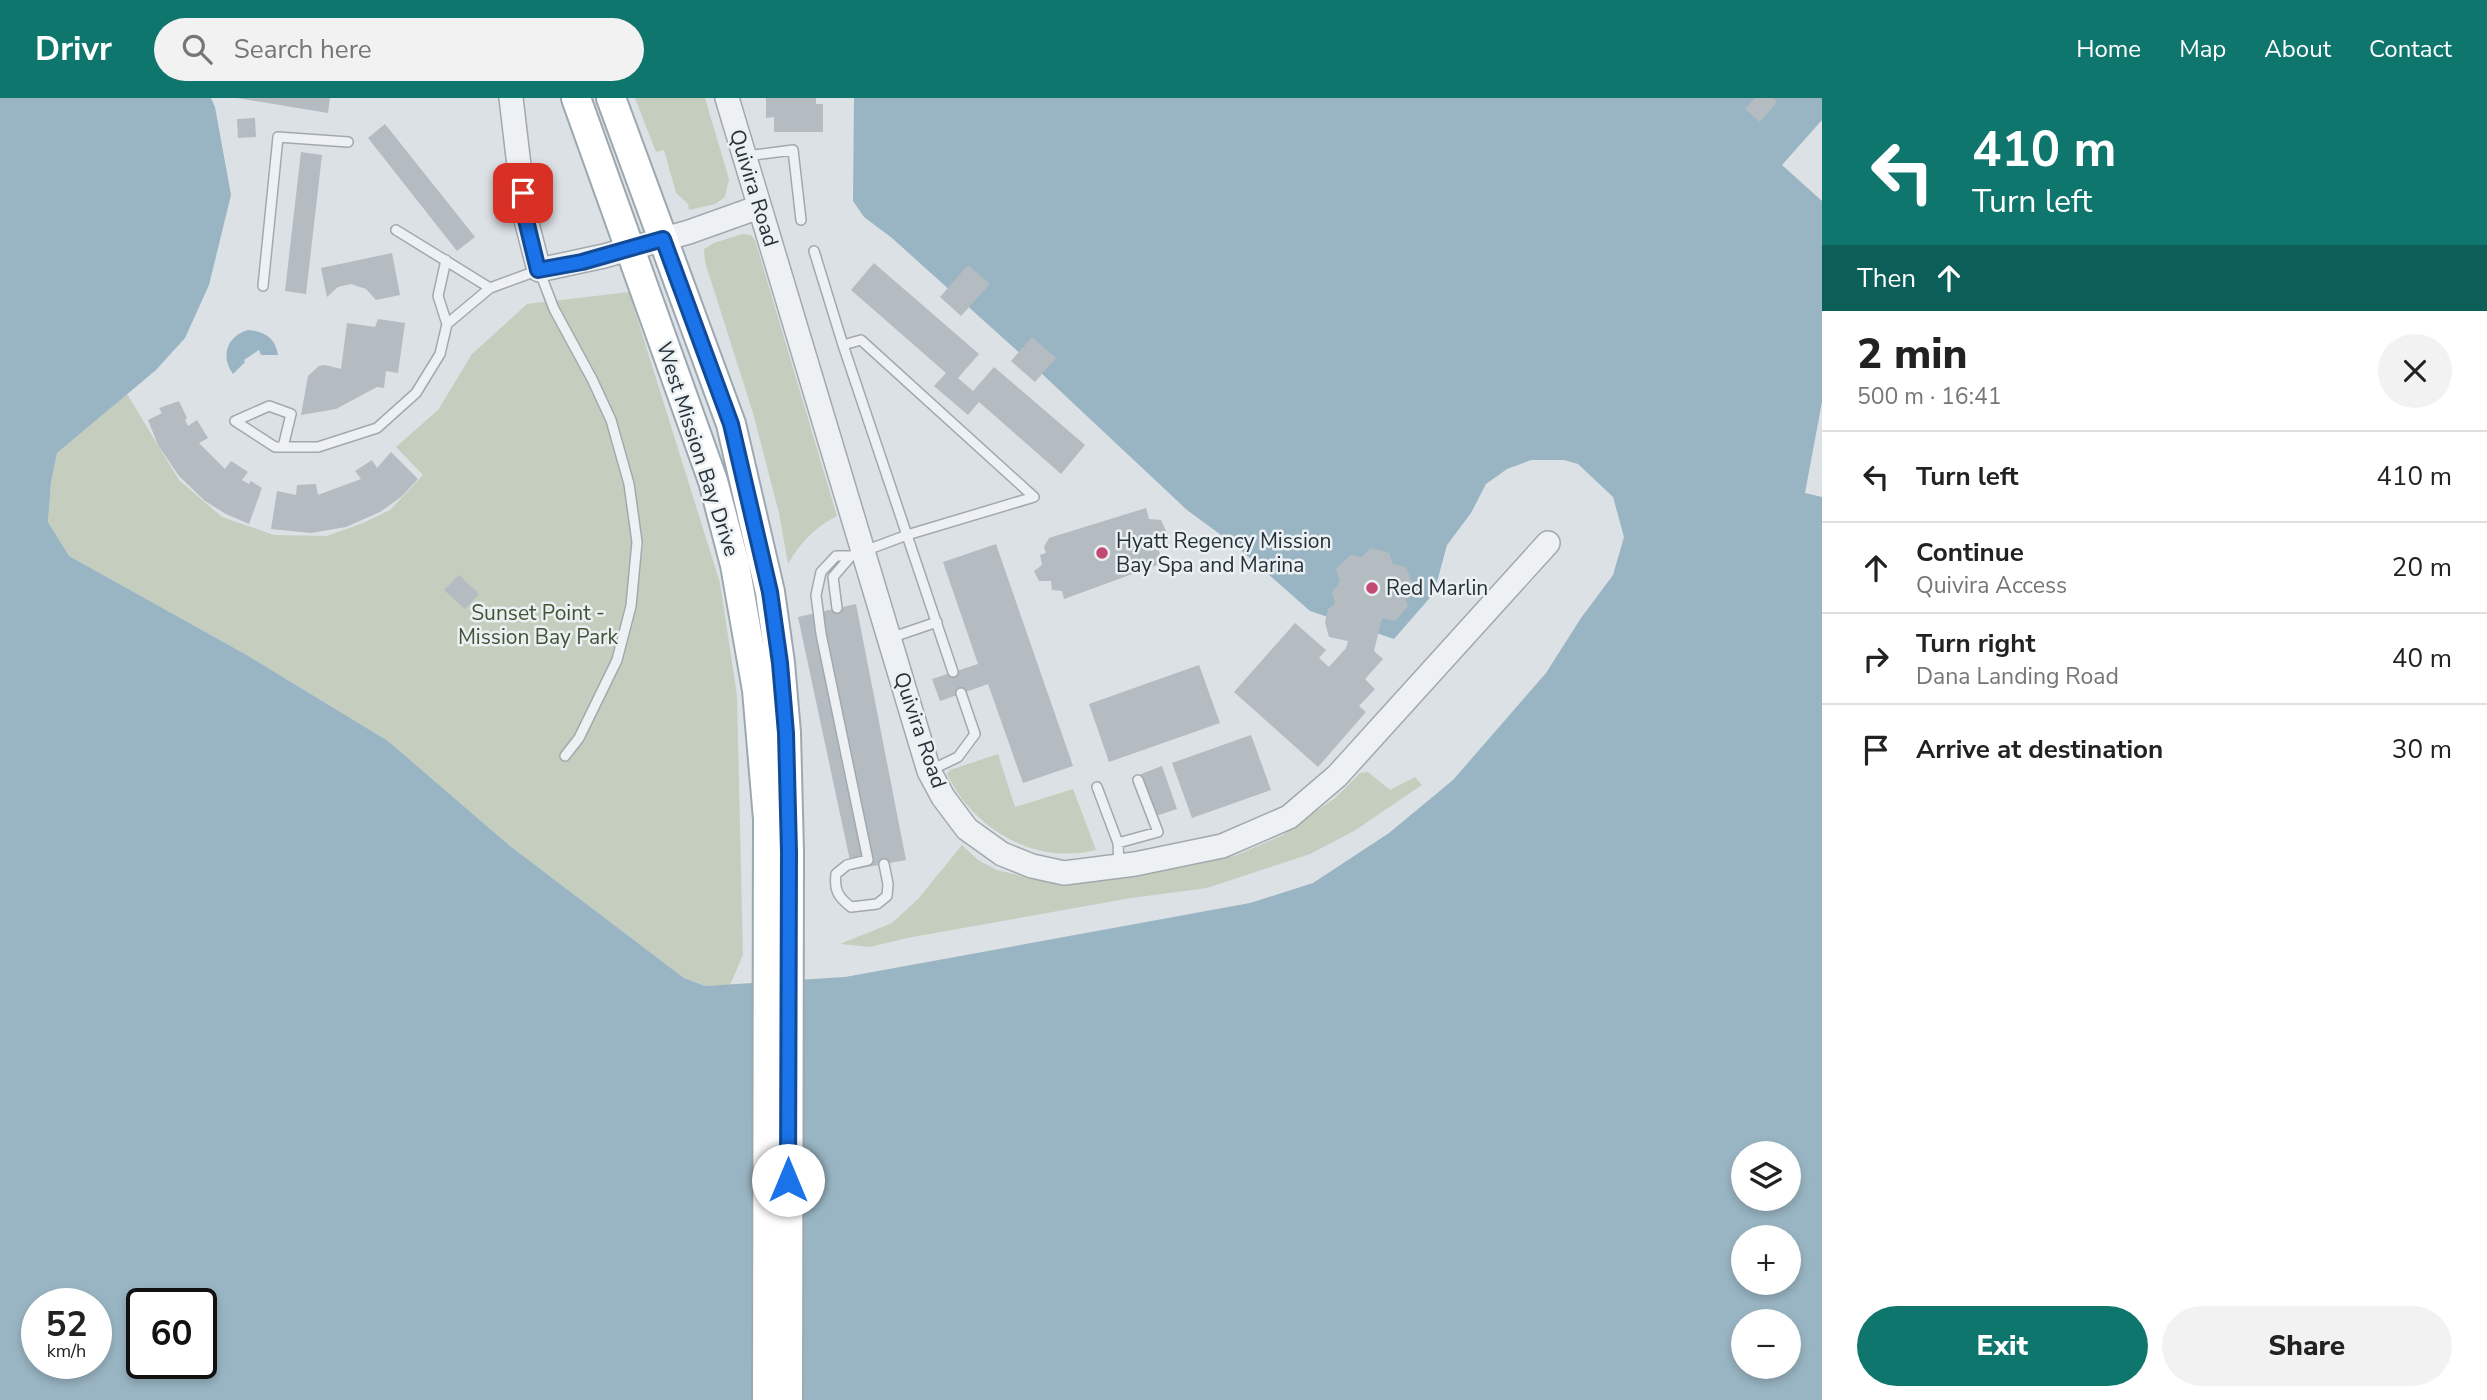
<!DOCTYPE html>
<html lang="en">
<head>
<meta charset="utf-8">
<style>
	body { margin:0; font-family:"Nunito Sans",sans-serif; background:#f2f2f2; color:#222; height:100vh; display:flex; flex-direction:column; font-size:26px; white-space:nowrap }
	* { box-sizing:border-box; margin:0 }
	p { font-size:23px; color:#767676 }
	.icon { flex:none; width:38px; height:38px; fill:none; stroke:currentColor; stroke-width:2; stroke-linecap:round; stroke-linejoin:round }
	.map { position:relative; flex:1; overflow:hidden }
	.panel { display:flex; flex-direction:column; background:#fff; width:665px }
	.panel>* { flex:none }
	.guide { background:#0f766e; color:#fff; overflow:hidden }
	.tools { position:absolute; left:1731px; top:1043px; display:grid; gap:14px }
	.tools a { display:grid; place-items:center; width:70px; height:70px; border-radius:50%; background:#fff; box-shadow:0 4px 10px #0003; font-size:35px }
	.speed { position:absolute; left:21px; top:1190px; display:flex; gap:14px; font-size:35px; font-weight:700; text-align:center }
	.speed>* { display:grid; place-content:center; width:91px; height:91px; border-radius:50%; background:#fff; box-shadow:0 4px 10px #0003; line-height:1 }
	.speed small { font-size:18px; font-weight:400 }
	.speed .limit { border:4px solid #111; border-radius:10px; background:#fff; color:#111 }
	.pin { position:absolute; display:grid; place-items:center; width:60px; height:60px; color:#fff; margin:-30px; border-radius:14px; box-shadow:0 4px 10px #0006 }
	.me { position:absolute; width:77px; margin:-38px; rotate:0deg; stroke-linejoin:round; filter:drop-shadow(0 0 5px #0008) }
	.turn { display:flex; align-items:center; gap:24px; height:147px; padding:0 35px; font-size:32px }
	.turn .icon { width:91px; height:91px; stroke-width:2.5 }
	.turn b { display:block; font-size:49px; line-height:60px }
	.then { display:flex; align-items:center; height:66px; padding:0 35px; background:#0003; gap:14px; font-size:26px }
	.round { display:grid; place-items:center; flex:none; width:74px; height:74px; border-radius:37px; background:#f2f2f2 }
	.summary { display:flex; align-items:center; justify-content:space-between; height:119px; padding:0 35px }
	h1 { font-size:42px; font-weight:800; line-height:52px }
	.primary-button { display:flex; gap:14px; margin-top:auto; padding:14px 35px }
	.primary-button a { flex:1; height:80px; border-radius:42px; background:#0f766e; color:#fff; font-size:28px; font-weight:800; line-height:80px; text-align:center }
	.primary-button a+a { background:#f2f2f2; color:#222 }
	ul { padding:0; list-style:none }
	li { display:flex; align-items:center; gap:21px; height:91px; padding:0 35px; border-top:2px solid #e0e0e0 }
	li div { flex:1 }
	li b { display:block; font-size:26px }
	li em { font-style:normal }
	header { display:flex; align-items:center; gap:42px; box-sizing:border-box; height:98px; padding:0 35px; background:#0f766e; color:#fff }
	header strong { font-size:33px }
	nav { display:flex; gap:38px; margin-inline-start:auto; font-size:24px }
	.search { width:490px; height:63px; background:#f2f2f2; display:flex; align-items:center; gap:18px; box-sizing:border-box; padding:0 24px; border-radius:38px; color:#767676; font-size:26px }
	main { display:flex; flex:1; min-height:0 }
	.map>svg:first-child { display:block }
	.green { fill:#c5cebe }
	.water { fill:#99b5c3; fill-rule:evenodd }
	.building { fill:#b4bbc1 }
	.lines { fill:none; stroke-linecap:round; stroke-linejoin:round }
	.service-casing { stroke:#a2a9ae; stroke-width:12 }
	.tertiary-casing { stroke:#a2a9ae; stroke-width:26 }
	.primary-casing { stroke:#9ca8b0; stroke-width:32 }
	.service { stroke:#eef1f4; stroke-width:9 }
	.tertiary { stroke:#eef1f4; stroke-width:23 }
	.primary { stroke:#fff; stroke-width:28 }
	.route-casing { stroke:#114b97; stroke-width:18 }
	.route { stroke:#1a73e8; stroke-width:12 }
	.poi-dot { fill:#c24971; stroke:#ebf0f3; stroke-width:2.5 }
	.labels { text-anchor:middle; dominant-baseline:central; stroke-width:5; stroke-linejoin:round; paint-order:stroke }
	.street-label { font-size:21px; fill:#27313a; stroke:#ebf0f3 }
	.poi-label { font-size:21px; fill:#27313a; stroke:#ebf0f3; text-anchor:start }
	.park-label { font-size:21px; fill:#415436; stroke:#ebf0f3 }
</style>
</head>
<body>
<header>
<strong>Drivr</strong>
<div class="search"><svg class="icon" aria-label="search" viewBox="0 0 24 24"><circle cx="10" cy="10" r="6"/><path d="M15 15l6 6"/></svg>Search here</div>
<nav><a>Home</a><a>Map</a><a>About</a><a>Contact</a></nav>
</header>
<main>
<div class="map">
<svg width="1822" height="1302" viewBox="0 0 1822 1302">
	<rect width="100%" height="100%" fill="#dce1e5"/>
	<path class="green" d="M635 0H705L729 81 725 99 715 106 689 112 688 106 676 95 664 52 656 54Z
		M742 136 751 137 755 142 837 418C814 430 801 444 788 466L779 415 753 315 705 164 704 151 714 145Z
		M629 194 720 485 737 597 743 857 730 887 705 888 684 880 510 748 388 643 245 556 69 458 48 424 51 384 57 355 127 296 179 382 222 419 274 437 327 438 363 425 390 412 423 377 396 349 438 312 472 256 527 206Z
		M998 656 1015 709 1073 691 1096 752C1049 764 1000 745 968 708 959 699 953 687 947 676L950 672Z
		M1368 674 1390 692 1415 679 1422 687 1354 733 1310 756 1207 790 1131 800 907 840 870 849 840 846 892 825 918 801 962 747 978 762 997 772 1035 781 1075 786 1187 768 1237 757 1283 737 1335 700 1360 675Z"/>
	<path class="water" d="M0 0H211L215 9 231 97 209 187 185 240 156 272 57 355 51 384 48 424 69 458 245 556 388 643 510 748 684 880 705 888 845 879 1250 805 1313 785 1389 735 1453 682 1546 575 1581 520 1613 477 1624 439 1613 399 1578 366 1564 362H1531L1507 371 1486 386 1471 415 1447 447 1434 495 1394 541 1310 513 1236 448 1187 412 1024 259 892 140 864 119 853 103 854 0H1822V22L1782 67 1822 103V304L1805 395 1822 399V1302H0ZM1743 1055H1788V1101H1743ZM1743 1139H1788V1185H1743ZM37 1206H96V1265H37ZM142 1206H201V1265H142ZM1743 1223H1788V1269H1743Z
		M248 232C265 233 276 241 278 257H261L259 252 244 262 245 264 233 276C220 258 227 238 248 232Z"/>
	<path class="building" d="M237 0H330L328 15Z
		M766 0H816V6H823V34H774V19L766 20Z
		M1755 0H1773L1777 4 1760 24 1745 11Z
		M255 20 256 39 238 40 237 21Z
		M385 26 475 139 457 153 368 40Z
		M301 54 322 57 306 196 285 193Z
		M392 155 400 197 376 202 366 191 351 186 338 189 327 199 321 170Z
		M874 165 979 256 958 280 973 293 994 269 1085 347 1061 376 979 304 968 317 934 288 946 275 851 192Z
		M968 167 990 186 961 218 940 199Z
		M378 221 405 225 398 275 386 273 384 290 377 289 336 311 301 317 308 278 319 268 325 267 341 271 347 225 375 229Z
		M1032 239 1056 260 1035 284 1011 263Z
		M179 303 187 320 185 322 188 328 197 322 208 340 199 345 225 371 231 363 248 374 242 382 249 386 251 383 262 390 249 426 226 416 205 403 179 378 158 347 148 322 162 315 159 310Z
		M391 354 418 381 401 399 380 414 346 429 334 431 311 435 271 431 277 393 296 397 297 387 316 386 318 397 361 381 355 373 372 362 377 370Z
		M1146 410 1149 421 1161 422 1168 437 1157 447 1160 456 1156 460 1157 467 1064 501 1062 493 1052 492 1051 483H1039L1034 473 1042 467 1040 457 1046 455 1044 449 1049 440Z
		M996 446 1073 668 1023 685 988 586 940 603 932 581 978 566 943 464Z
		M1371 450 1389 455 1393 466 1406 469 1413 487 1404 497 1408 508 1395 523 1382 520 1374 553 1383 561 1365 581 1375 591 1359 608 1366 614 1318 669 1234 594 1295 525 1326 552 1319 560 1329 569 1346 550 1348 543 1329 539 1325 524 1328 511 1335 506 1332 494 1340 483 1336 471 1350 457 1362 459Z
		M459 477 479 496 465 511 444 492Z
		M856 506 906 762 852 772 798 519Z
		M1199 567 1220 625 1109 664 1089 606Z
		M1251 637 1271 692 1192 720 1172 665Z
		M1162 668 1177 711 1156 718 1141 676Z"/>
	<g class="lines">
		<g class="service-casing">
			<path id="service" d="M746 58 793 52 801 122
				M396 132 490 190
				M814 153 843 247
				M446 162 438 198 447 226
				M263 188 278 39 348 44
				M283 349 291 316 269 308 235 323 275 349H318L377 330 416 295 440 256 447 226 490 190 539 172 554 211 592 281 611 322 629 386 637 444 631 508 617 562 579 640 565 658
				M837 510 833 479 851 458
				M890 540 937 524
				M931 672 958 659 975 636 961 595
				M1097 689 1118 745 1119 766
				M1118 745 1158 734 1138 682
				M884 766 888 786 887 798 877 806 851 809C838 799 834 792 836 776L847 767 868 762 821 536 816 497 821 474 836 458H851L907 437 1034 399 861 242 843 247 953 574"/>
		</g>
		<g class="tertiary-casing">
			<path id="tertiary" d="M511 0 525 118 539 172 604 158 689 134 759 109
				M727 0 929 673 943 699 967 731 1002 756 1032 768 1064 775 1135 766 1222 748 1289 719 1337 678 1548 445"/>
		</g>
		<g class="primary-casing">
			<path id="primary" d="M576 0 713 383 735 467 757 592 768 721 767 1302
				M611 0 731 326 770 494 780 565 786 635 789 754 788 1302"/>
		</g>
		<use href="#service" class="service"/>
		<use href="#tertiary" class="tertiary"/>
		<use href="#primary" class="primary"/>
	</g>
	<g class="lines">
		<g class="route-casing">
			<path id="route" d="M523 95 525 118 538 172 582 164 663 141 731 326 770 494 780 565 786 635 789 754 788 1082"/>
		</g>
		<use href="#route" class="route"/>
	</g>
	<g class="poi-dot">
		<circle cx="1102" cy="455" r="7"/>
		<circle cx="1372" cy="490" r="7"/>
	</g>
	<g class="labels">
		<g class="street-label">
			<text transform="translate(754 90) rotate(73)">Quivira Road</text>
			<text transform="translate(698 351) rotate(72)">West Mission Bay Drive</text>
			<text transform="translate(920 632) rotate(71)">Quivira Road</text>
		</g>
		<g class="poi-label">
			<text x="1116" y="443">Hyatt Regency Mission<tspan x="1116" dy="24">Bay Spa and Marina</tspan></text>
			<text x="1386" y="490">Red Marlin</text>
		</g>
		<g class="park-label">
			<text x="538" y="515">Sunset Point -<tspan x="538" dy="24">Mission Bay Park</tspan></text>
		</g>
	</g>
</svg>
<div class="tools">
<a><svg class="icon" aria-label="layers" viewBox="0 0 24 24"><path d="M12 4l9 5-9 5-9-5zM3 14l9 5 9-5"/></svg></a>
<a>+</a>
<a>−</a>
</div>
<div class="speed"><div>52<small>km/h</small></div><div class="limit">60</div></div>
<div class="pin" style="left:523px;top:95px;background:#d93025"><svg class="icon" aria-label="arrive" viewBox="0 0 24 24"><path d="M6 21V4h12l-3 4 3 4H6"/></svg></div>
<svg class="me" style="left:788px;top:1082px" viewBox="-20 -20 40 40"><circle r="19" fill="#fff"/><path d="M0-13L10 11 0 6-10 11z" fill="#1a73e8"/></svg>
</div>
<section class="panel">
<div class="guide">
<div class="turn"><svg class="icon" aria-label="left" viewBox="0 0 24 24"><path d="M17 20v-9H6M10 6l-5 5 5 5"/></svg><div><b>410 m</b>Turn left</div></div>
<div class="then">Then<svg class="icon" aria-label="ahead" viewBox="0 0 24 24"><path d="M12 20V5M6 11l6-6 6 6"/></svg></div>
</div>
<div class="summary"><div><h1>2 min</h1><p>500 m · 16:41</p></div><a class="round"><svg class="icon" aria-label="close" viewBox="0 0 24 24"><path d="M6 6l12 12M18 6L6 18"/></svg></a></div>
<ul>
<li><svg class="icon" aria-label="left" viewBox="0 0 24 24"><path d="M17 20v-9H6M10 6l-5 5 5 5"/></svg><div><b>Turn left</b></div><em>410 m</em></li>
<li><svg class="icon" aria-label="ahead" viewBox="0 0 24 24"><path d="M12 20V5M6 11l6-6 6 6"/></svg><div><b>Continue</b><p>Quivira Access</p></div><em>20 m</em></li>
<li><svg class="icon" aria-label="right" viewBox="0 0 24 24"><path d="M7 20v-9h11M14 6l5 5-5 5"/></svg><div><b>Turn right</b><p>Dana Landing Road</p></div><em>40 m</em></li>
<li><svg class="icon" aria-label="arrive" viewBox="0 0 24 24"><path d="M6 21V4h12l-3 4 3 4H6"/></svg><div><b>Arrive at destination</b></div><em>30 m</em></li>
</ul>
<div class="primary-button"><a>Exit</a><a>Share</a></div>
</section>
</main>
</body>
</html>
